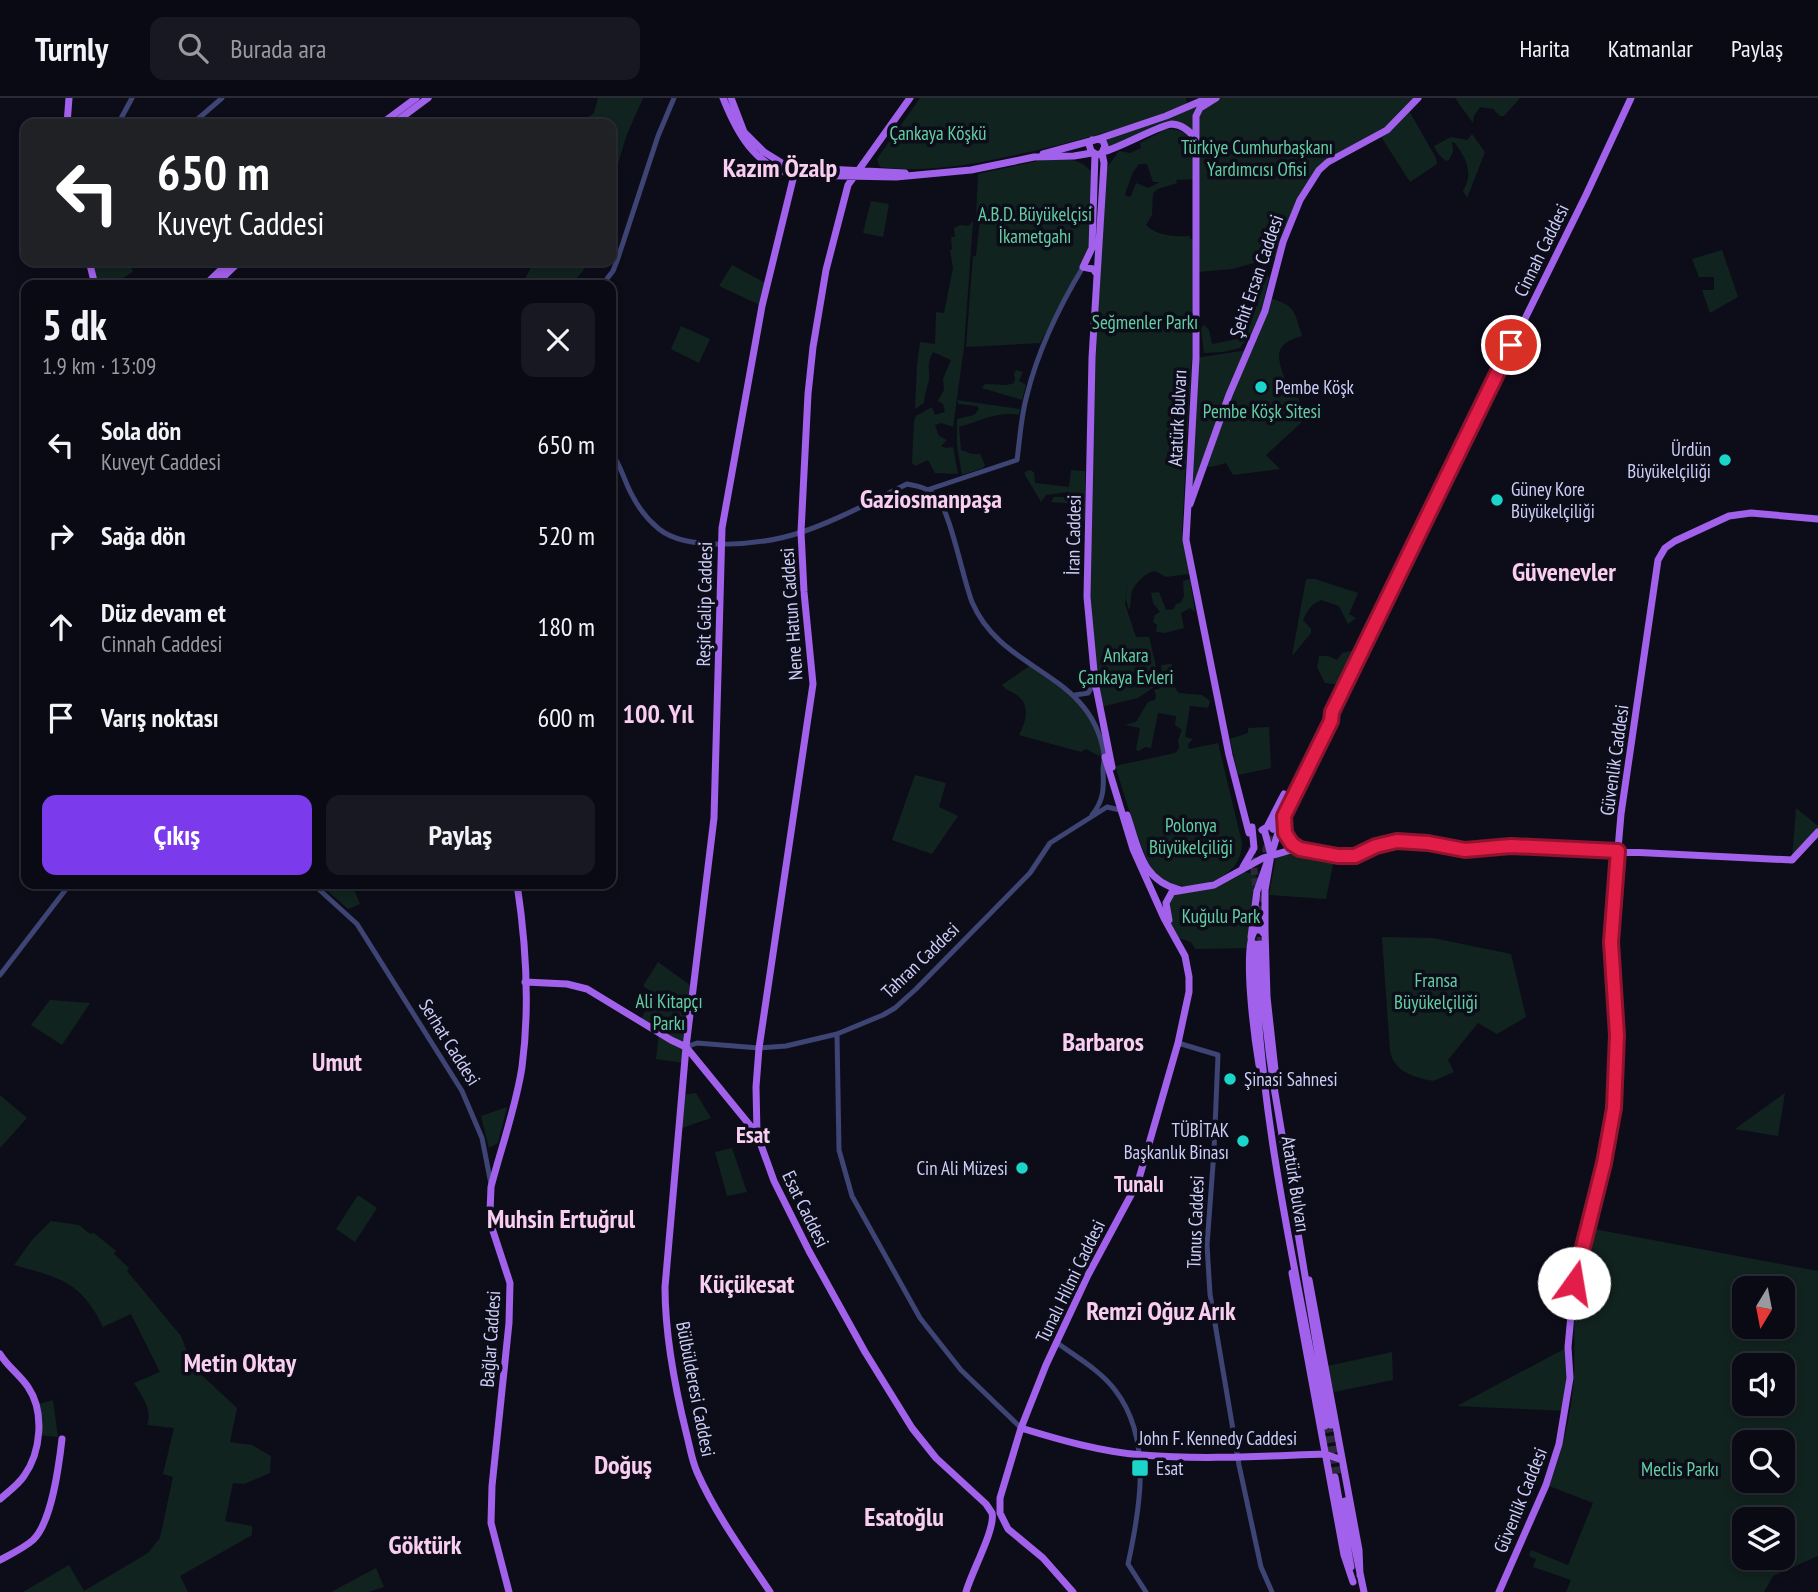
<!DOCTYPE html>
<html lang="tr">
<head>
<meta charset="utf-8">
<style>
	body { margin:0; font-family:"PT Sans Narrow",sans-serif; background:#181822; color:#f1f3f6; height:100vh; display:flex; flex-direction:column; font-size:26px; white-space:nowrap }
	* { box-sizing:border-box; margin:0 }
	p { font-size:23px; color:#999aa0 }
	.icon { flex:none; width:38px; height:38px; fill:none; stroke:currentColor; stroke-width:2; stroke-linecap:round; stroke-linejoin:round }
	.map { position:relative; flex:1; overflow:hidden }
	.sheet { position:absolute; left:21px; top:182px; width:595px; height:609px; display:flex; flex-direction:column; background:#0a0a14; border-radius:14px; box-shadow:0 4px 10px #0003,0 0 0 2px #2a2b34 }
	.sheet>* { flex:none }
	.hud { position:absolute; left:21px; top:21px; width:595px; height:147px; border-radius:14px; box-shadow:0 4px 10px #0003,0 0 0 2px #2a2b34; background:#202124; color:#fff; overflow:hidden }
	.needle { width:46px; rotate:190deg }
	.fabs { position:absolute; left:1732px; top:1178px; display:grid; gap:14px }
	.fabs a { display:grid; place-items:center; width:63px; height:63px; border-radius:14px; background:#0a0a14; box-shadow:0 4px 10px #0003,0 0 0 2px #2a2b34; font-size:35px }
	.pin { position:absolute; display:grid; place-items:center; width:60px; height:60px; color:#fff; margin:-30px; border:4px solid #fff; border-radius:50%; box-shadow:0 2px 7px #0007 }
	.me { position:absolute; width:77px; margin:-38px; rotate:13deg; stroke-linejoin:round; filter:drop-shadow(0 0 5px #0008) }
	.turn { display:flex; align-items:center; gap:24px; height:147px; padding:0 21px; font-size:32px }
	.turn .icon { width:91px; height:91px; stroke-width:2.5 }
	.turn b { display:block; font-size:49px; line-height:60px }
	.round { display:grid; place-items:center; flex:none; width:74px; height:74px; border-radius:14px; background:#181822 }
	.head { display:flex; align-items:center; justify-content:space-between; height:119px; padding:0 21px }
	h1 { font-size:42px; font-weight:800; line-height:52px }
	.button { display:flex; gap:14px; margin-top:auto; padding:14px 21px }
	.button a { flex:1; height:80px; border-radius:14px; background:#7c3aed; color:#fff; font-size:28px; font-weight:800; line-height:80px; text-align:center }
	.button a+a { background:#181822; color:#f1f3f6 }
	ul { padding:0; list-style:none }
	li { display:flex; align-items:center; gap:21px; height:91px; padding:0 21px }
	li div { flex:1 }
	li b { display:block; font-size:26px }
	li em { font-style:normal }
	header { display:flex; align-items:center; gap:42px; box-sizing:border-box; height:98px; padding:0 35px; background:#0a0a14; border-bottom:2px solid #2a2b34 }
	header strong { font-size:33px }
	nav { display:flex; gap:38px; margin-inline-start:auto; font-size:24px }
	.search { width:490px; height:63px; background:#181822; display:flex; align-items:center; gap:18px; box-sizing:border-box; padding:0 24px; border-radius:14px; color:#999aa0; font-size:26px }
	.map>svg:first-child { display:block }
	.green { fill:#11231f; fill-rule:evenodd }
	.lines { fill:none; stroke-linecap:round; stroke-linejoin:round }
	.major-tunnel { stroke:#2a2a3b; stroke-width:7; stroke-dasharray:7 3.5; stroke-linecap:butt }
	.minor { stroke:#3e4473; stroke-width:5 }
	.major { stroke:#a261eb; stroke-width:7 }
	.route-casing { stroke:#92132f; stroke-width:18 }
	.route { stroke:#e11d48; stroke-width:12 }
	.poi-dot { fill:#1bd5cb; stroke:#0d0d1a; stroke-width:2.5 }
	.labels { text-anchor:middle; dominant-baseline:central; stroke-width:7; stroke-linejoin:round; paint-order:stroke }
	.park-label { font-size:19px; fill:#63cea2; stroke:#0d0d1a }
	.street-label { font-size:19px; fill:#cccef8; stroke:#0d0d1a }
	.poi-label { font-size:19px; fill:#cccef8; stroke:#0d0d1a; text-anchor:start }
	.quarter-label { font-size:23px; font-weight:bold; fill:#f9cef0; stroke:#0d0d1a }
	.district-label { font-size:26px; font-weight:bold; fill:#f9cef0; stroke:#0d0d1a }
</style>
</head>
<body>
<header>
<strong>Turnly</strong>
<div class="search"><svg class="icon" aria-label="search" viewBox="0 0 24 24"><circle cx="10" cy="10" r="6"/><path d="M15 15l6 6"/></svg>Burada ara</div>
<nav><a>Harita</a><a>Katmanlar</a><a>Paylaş</a></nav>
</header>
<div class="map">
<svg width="1818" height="1494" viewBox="0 0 1818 1494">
	<rect width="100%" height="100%" fill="#0d0d1a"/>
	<path class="green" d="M598 0H643L627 36 611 89V26H578L594 15Z
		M920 0H1186L1187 6C1139 26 1089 40 1038 52 986 64 933 76 880 69L877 61Z
		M1208 0H1418L1408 11 1436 60 1437 66 1410 84 1380 37 1338 57 1311 83 1279 158 1232 171 1198 174 1196 44 1192 36 1172 26 1102 55 1103 43Z
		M1455 0H1520L1504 18H1500L1493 11 1480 9 1474 18 1473 25Z
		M1167 31C1198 30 1192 58 1193 81L1176 82 1177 85 1158 91 1153 95 1152 117 1146 127C1156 138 1176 139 1190 138V141H1193L1192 259 1182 432 1189 476 1166 479 1155 473C1145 475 1136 484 1132 493 1130 500 1132 505 1129 512L1126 502 1128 484 1125 506 1136 539H1149L1160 585 1138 600 1101 609 1094 562 1089 498 1094 261 1096 256 1106 71 1119 53 1130 55 1141 50 1140 45ZM1139 66H1147L1153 84H1160L1148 90 1136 85 1131 98 1128 99 1125 96 1133 74Z
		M1472 36 1485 54 1467 100 1463 93C1474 75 1466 60 1455 45L1452 44 1453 54 1449 62 1446 63 1439 57 1434 48 1451 39 1467 42Z
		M1047 61C1064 61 1078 59 1091 73L1090 150 1040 245 966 249 973 158H976L980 120 976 121 978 76Z
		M871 103 889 106 883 139 863 135Z
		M973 123 964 249 953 329 941 325 935 327 939 338 947 342 941 348 946 350 953 349 958 376 935 375 928 362 915 368 912 365 914 323 916 318 932 309 935 317 945 314 943 306 938 303 944 292 943 281 951 262 933 254C926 267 930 271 929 282 927 290 924 297 924 305L915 311 917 267 920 244 935 246 936 214 944 215 953 170 950 152 952 151 951 139H955L954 130 960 127 968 128Z
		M1722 152 1738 199 1710 215 1702 192H1714V179H1699L1692 161Z
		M89 163H129L133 174 110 187H95Z
		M535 163H589L590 164 571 187H521Z
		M732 167 767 186 762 208 719 188Z
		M1266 177 1269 179C1264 197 1263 218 1254 234 1250 241 1243 243 1240 250L1223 254 1204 255 1201 231 1204 227 1209 232 1212 246 1237 241 1243 236 1245 225H1248V220H1252V213L1241 212V209L1258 208 1259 182Z
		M1270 200C1296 208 1294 213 1302 238 1269 247 1279 262 1287 288L1292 287 1299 301 1302 324 1266 357 1280 371 1233 377 1226 365 1211 369 1205 368 1187 413 1196 260 1248 252Z
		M681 228 710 241 699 265 671 251Z
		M1016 272 1023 274 1019 283 1026 287 1022 302 982 290 985 286 1007 287 1014 285 1015 280 1014 276Z
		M957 302 1020 311 1019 317C1001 312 977 324 959 329L961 352 972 356H980L985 367 983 370 962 377 957 348V321L974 317 979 311 977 308 959 306Z
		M1029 372 1034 374 1035 385 1069 389 1071 372 1085 373V421L1083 426 1072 423 1078 416V406L1051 404 1054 399H1068L1069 394 1046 397 1041 404 1024 375Z
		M1190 481 1195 514 1190 510 1181 515 1184 530 1164 535 1156 534 1157 527 1153 524 1155 517 1160 514 1153 505 1151 495 1159 494 1166 512 1174 511 1176 506 1180 505 1184 499 1183 483Z
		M1306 481H1315L1358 495 1349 516 1356 520 1348 526 1339 508 1321 502C1311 506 1307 513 1303 522L1311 531V535L1292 558Z
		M1351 553 1355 555 1342 587 1325 585 1317 569 1319 558H1328L1337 562 1342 555Z
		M1169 566H1172C1170 576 1171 587 1179 595L1202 597 1210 603 1208 610 1190 608 1185 639 1193 641 1188 646 1189 651 1218 645 1242 745C1241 764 1232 774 1215 782 1199 790 1173 791 1158 779 1145 769 1122 688 1115 668L1175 655 1179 650 1178 642 1182 632 1175 627 1176 618 1158 615 1151 650 1145 649 1139 653 1136 652 1140 630 1125 627 1136 624 1148 604 1155 602 1156 597 1154 592 1159 591 1163 585 1161 567Z
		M1031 567 1075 597 1087 612 1104 656 1099 658 1086 651 1081 654 1019 637C1026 623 1031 608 1017 597 1011 593 1007 593 1002 587Z
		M1269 629 1271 670 1238 677 1230 641 1248 635V630Z
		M915 677 946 685 939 709 958 718 932 756 892 742Z
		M1796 710 1818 728V734L1792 762Z
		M1299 755 1334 761 1326 801 1269 797 1276 758Z
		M1241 773 1254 776 1260 782 1250 850 1195 851 1191 844 1175 839 1166 812 1172 794 1199 791Z
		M320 786H352L360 806 348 811Z
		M1382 839 1433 840 1511 856 1526 919 1497 936 1478 925 1448 962 1454 974 1433 983C1414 979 1394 974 1390 953Z
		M658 864 694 890 684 965 656 961 659 935 640 922 656 897 643 888Z
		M50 902 90 905 62 947 31 927Z
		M696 995 711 1020 682 1030 683 997Z
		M1785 995 1778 1038 1735 1031Z
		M0 997 27 1020 0 1050Z
		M507 1009 498 1045 489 1050 481 1018Z
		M732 1050 747 1094 727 1098 715 1054Z
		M358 1097 377 1110 355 1144 336 1131Z
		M51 1123 79 1127 90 1136 94 1135 116 1153 114 1156 129 1170 127 1173 181 1238 193 1269 237 1310 230 1344 252 1347 271 1358 270 1375 244 1386 233 1385 225 1423 252 1428V1437L180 1478 188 1494H23L69 1467 84 1493 148 1455 160 1440 173 1379 163 1376 174 1330 147 1327C153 1313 142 1298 134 1285L160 1274 131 1216 103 1229C81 1183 60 1180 14 1167L32 1142Z
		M1594 1131 1818 1173V1458L1773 1478 1764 1494H1566L1571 1482 1533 1469 1536 1461 1529 1458 1531 1452 1568 1467 1593 1405 1549 1388C1562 1353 1572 1316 1574 1278 1575 1250 1573 1224 1576 1197 1579 1175 1585 1154 1590 1133ZM1745 1190H1783V1228H1745ZM1745 1267H1783V1306H1745ZM1745 1344H1783V1382H1745ZM1745 1421H1783V1460H1745Z
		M1568 1249 1566 1313 1457 1308Z
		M1392 1254 1393 1282 1334 1294 1328 1268Z
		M53 1302 58 1339 38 1337 36 1307Z
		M376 1470 384 1489 368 1494H331Z"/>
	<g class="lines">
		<path class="major-tunnel" d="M1252 749 1256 793
			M1265 765 1266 751 1273 731
			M1260 846 1262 794
			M1331 1327 1341 1378
			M1325 1328 1335 1379"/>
		<path class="minor" d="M118 26 132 0
			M192 26 222 0
			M602 187 613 173 618 160 658 38 674 0
			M611 354C621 367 624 383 632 397 638 409 648 422 659 431 689 455 765 446 799 435 836 423 872 403 907 386 918 388 928 390 936 398 950 412 963 481 972 504 1002 575 1091 573 1104 656 1105 661 1103 666 1103 672 1104 690 1104 702 1092 717
			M927 392 1017 362C1020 340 1021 318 1027 297 1038 252 1059 209 1083 169
			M1075 597 1088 595 1094 586
			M313 786 357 826 462 993 482 1040 491 1086
			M0 877 70 786
			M837 936 839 1052 852 1098 920 1220 961 1272 1021 1330
			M1178 945 1218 957 1214 1053 1207 1147 1210 1196 1239 1367 1261 1469 1272 1494
			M686 949 697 945 759 950 786 948 837 936 883 917 895 910 916 891 1030 775 1050 745 1107 709 1120 712
			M1056 1244C1076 1259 1100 1272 1115 1292 1153 1341 1140 1411 1128 1466L1146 1494"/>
		<path class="major" d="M723 0C737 35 755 69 795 77L896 79 971 72 1034 59 1074 58 1092 55
			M731 0 744 34 764 54 785 67 806 70 905 75
			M1216 0 1200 10 1196 18V260L1186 442 1229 657 1249 735
			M67 26 69 0
			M381 26 416 0
			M393 26 428 0
			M1098 41 1166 18 1208 0
			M1103 54C1119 50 1162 26 1172 26 1183 27 1190 33 1195 41
			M1102 55 1104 65 1092 260 1087 499 1095 584 1112 669
			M1043 56 1098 41 1103 43 1105 48 1102 55 1097 57 1091 53 1089 46 1092 42
			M1095 56 1092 150 1083 169 1093 171 1096 175
			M89 163 95 187
			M205 187 230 163
			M215 187 240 163
			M1190 406 1229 297 1265 213 1283 144 1300 102 1319 72 1328 64 1387 32 1418 0
			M1127 717C1139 751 1141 782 1180 792
			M1284 723 1287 740 1298 751
			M1264 731 1271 757 1265 792V832L1267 899 1275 972
			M1273 731 1586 97 1631 0
			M1262 732 1267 729 1284 696
			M1272 754 1281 725
			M1243 769 1254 750 1252 729
			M1169 822 1166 805 1172 794 1214 787 1263 760 1291 752 1351 759 1376 748 1397 743 1428 745 1465 752 1511 748 1792 762 1818 734
			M1251 839 1257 793 1267 765
			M1255 846C1257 1009 1295 1169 1325 1328
			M1260 846C1262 896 1267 945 1275 995 1294 1106 1310 1217 1331 1327
			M525 884 567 886 587 891 671 942 686 949 757 1036 774 1083 809 1153 865 1254 912 1330 936 1360 986 1406 992 1415C996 1430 971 1475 966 1494
			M1259 967C1255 943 1242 849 1255 832H1261L1265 837
			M757 1036 756 989 759 950 813 586 804 494 801 434 808 296 813 249 826 172 848 87 910 0
			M1292 1175 1344 1457 1353 1484
			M1309 1182 1359 1452 1360 1477
			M0 1256C8 1269 20 1277 28 1289 45 1314 41 1354 24 1378 18 1387 8 1394 0 1401
			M1021 1330C1060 1342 1102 1354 1142 1357 1203 1362 1264 1358 1325 1356L1342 1362
			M1335 1379 1351 1469
			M1345 1403 1364 1494
			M0 1462C11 1456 24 1450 33 1442 52 1424 59 1367 62 1341
			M509 1494 491 1425 492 1388 509 1225 510 1185 493 1133 490 1114 491 1089C501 1050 516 1009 522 969 530 909 526 845 517 786
			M770 1494C744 1455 716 1417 697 1374 692 1363 690 1350 687 1338 675 1290 665 1239 665 1189L686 949 714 720 722 430 762 208 796 69
			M1073 1494 1043 1460 1008 1431 1000 1415V1400L1021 1330 1046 1267 1088 1177 1138 1084 1178 945 1189 894V879L1185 858 1164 820 1133 751 1105 659
			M1499 1494 1546 1387 1559 1346 1570 1280 1568 1249 1574 1185 1612 1028 1617 937 1611 844 1614 798 1621 716 1658 462 1665 450 1675 443 1729 418 1751 415 1818 421"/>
	</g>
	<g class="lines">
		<g class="route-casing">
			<path id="route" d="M1511 247 1332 614 1331 623 1284 718 1285 735 1292 746 1300 751 1338 758H1355L1376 748 1397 743 1428 745 1465 752 1511 748 1618 753 1611 844 1617 937 1614 1010 1604 1065 1574 1185"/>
		</g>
		<use href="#route" class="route"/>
	</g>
	<g class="poi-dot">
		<circle cx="1261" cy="289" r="7"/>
		<circle cx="1725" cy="362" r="7"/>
		<circle cx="1497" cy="402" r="7"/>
		<circle cx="1230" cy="981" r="7"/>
		<circle cx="1243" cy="1043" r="7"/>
		<circle cx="1022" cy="1070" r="7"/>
		<rect x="1131" y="1361" width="18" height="18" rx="3.5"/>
	</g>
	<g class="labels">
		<g class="park-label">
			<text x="938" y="35">Çankaya Köşkü</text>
			<text x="1257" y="49">Türkiye Cumhurbaşkanı<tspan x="1257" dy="22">Yardımcısı Ofisi</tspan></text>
			<text x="1035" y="116">A.B.D. Büyükelçisi<tspan x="1035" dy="22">İkametgahı</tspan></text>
			<text x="1145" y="224">Seğmenler Parkı</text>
			<text x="1262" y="313">Pembe Köşk Sitesi</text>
			<text x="1126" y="557">Ankara<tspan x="1126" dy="22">Çankaya Evleri</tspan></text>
			<text x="1191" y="727">Polonya<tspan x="1191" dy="22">Büyükelçiliği</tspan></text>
			<text x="1221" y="818">Kuğulu Park</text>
			<text x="1436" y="882">Fransa<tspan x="1436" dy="22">Büyükelçiliği</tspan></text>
			<text x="669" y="903">Ali Kitapçı<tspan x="669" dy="22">Parkı</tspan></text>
			<text x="1680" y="1371">Meclis Parkı</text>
		</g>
		<g class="street-label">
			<text transform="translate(1541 152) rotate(-64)">Cinnah Caddesi</text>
			<text transform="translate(1256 178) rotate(-71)">Şehit Ersan Caddesi</text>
			<text transform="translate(1177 320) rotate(-87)">Atatürk Bulvarı</text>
			<text transform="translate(1073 437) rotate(-89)">İran Caddesi</text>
			<text transform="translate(704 506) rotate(-89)">Reşit Galip Caddesi</text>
			<text transform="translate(791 516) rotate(-94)">Nene Hatun Caddesi</text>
			<text transform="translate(1614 662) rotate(-82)">Güvenlik Caddesi</text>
			<text transform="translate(920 862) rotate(-44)">Tahran Caddesi</text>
			<text transform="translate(450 944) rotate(58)">Serhat Caddesi</text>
			<text transform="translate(1296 1086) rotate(81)">Atatürk Bulvarı</text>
			<text transform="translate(806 1111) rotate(64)">Esat Caddesi</text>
			<text transform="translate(1195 1124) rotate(-88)">Tunus Caddesi</text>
			<text transform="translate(1070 1183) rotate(-64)">Tunalı Hilmi Caddesi</text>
			<text transform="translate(490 1241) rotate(-86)">Bağlar Caddesi</text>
			<text transform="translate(696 1291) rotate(79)">Bülbülderesi Caddesi</text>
			<text x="1218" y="1340">John F. Kennedy Caddesi</text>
			<text transform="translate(1520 1402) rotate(-68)">Güvenlik Caddesi</text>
		</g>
		<g class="poi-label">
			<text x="1275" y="289">Pembe Köşk</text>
			<text x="1711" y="351" text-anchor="end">Ürdün<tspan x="1711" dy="22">Büyükelçiliği</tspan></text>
			<text x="1511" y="391">Güney Kore<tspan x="1511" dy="22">Büyükelçiliği</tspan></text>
			<text x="1244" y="981">Şinasi Sahnesi</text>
			<text x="1229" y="1032" text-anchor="end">TÜBİTAK<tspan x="1229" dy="22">Başkanlık Binası</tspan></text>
			<text x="1008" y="1070" text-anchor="end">Cin Ali Müzesi</text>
			<text x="1156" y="1370">Esat</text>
		</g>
		<g class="quarter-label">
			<text x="753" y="1036">Esat</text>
			<text x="1139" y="1085">Tunalı</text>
		</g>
		<g class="district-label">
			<text x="780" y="69">Kazım Özalp</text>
			<text x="931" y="400">Gaziosmanpaşa</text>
			<text x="1564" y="473">Güvenevler</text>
			<text x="658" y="615">100. Yıl</text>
			<text x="1103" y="943">Barbaros</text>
			<text x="337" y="963">Umut</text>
			<text x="561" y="1120">Muhsin Ertuğrul</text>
			<text x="747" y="1185">Küçükesat</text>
			<text x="1161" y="1212">Remzi Oğuz Arık</text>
			<text x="240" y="1264">Metin Oktay</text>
			<text x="623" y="1366">Doğuş</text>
			<text x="904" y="1418">Esatoğlu</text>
			<text x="425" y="1446">Göktürk</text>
		</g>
	</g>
</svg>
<div class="fabs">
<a><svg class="needle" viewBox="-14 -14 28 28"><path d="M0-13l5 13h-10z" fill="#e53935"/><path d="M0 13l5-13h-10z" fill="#999aa0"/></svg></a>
<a><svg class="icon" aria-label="sound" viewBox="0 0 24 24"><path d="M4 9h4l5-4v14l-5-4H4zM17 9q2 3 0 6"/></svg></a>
<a><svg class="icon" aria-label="search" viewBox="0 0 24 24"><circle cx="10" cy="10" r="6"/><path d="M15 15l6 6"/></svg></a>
<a><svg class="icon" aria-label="layers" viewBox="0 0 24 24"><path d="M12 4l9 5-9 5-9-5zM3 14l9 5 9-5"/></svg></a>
</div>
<div class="pin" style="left:1511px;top:247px;background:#d93025"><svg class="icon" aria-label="arrive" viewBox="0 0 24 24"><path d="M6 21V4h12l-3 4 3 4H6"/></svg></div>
<svg class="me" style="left:1574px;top:1185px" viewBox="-20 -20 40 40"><circle r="19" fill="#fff"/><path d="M0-13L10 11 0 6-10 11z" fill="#e11d48"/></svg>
<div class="hud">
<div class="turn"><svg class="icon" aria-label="left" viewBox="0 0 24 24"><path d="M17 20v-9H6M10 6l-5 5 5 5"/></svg><div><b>650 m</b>Kuveyt Caddesi</div></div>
</div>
<section class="sheet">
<div class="head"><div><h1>5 dk</h1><p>1.9 km · 13:09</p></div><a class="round"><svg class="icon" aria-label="close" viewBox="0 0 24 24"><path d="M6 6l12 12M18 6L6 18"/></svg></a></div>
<ul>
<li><svg class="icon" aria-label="left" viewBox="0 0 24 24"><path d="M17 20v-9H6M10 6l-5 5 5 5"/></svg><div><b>Sola dön</b><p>Kuveyt Caddesi</p></div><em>650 m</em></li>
<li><svg class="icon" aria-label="right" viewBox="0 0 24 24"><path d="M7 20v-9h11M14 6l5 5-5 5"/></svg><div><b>Sağa dön</b></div><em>520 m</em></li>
<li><svg class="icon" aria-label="ahead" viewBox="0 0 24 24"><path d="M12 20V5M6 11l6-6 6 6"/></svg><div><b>Düz devam et</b><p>Cinnah Caddesi</p></div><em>180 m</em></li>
<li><svg class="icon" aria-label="arrive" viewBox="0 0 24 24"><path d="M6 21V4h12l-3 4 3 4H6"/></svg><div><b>Varış noktası</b></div><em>600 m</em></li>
</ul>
<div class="button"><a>Çıkış</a><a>Paylaş</a></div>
</section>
</div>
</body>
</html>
